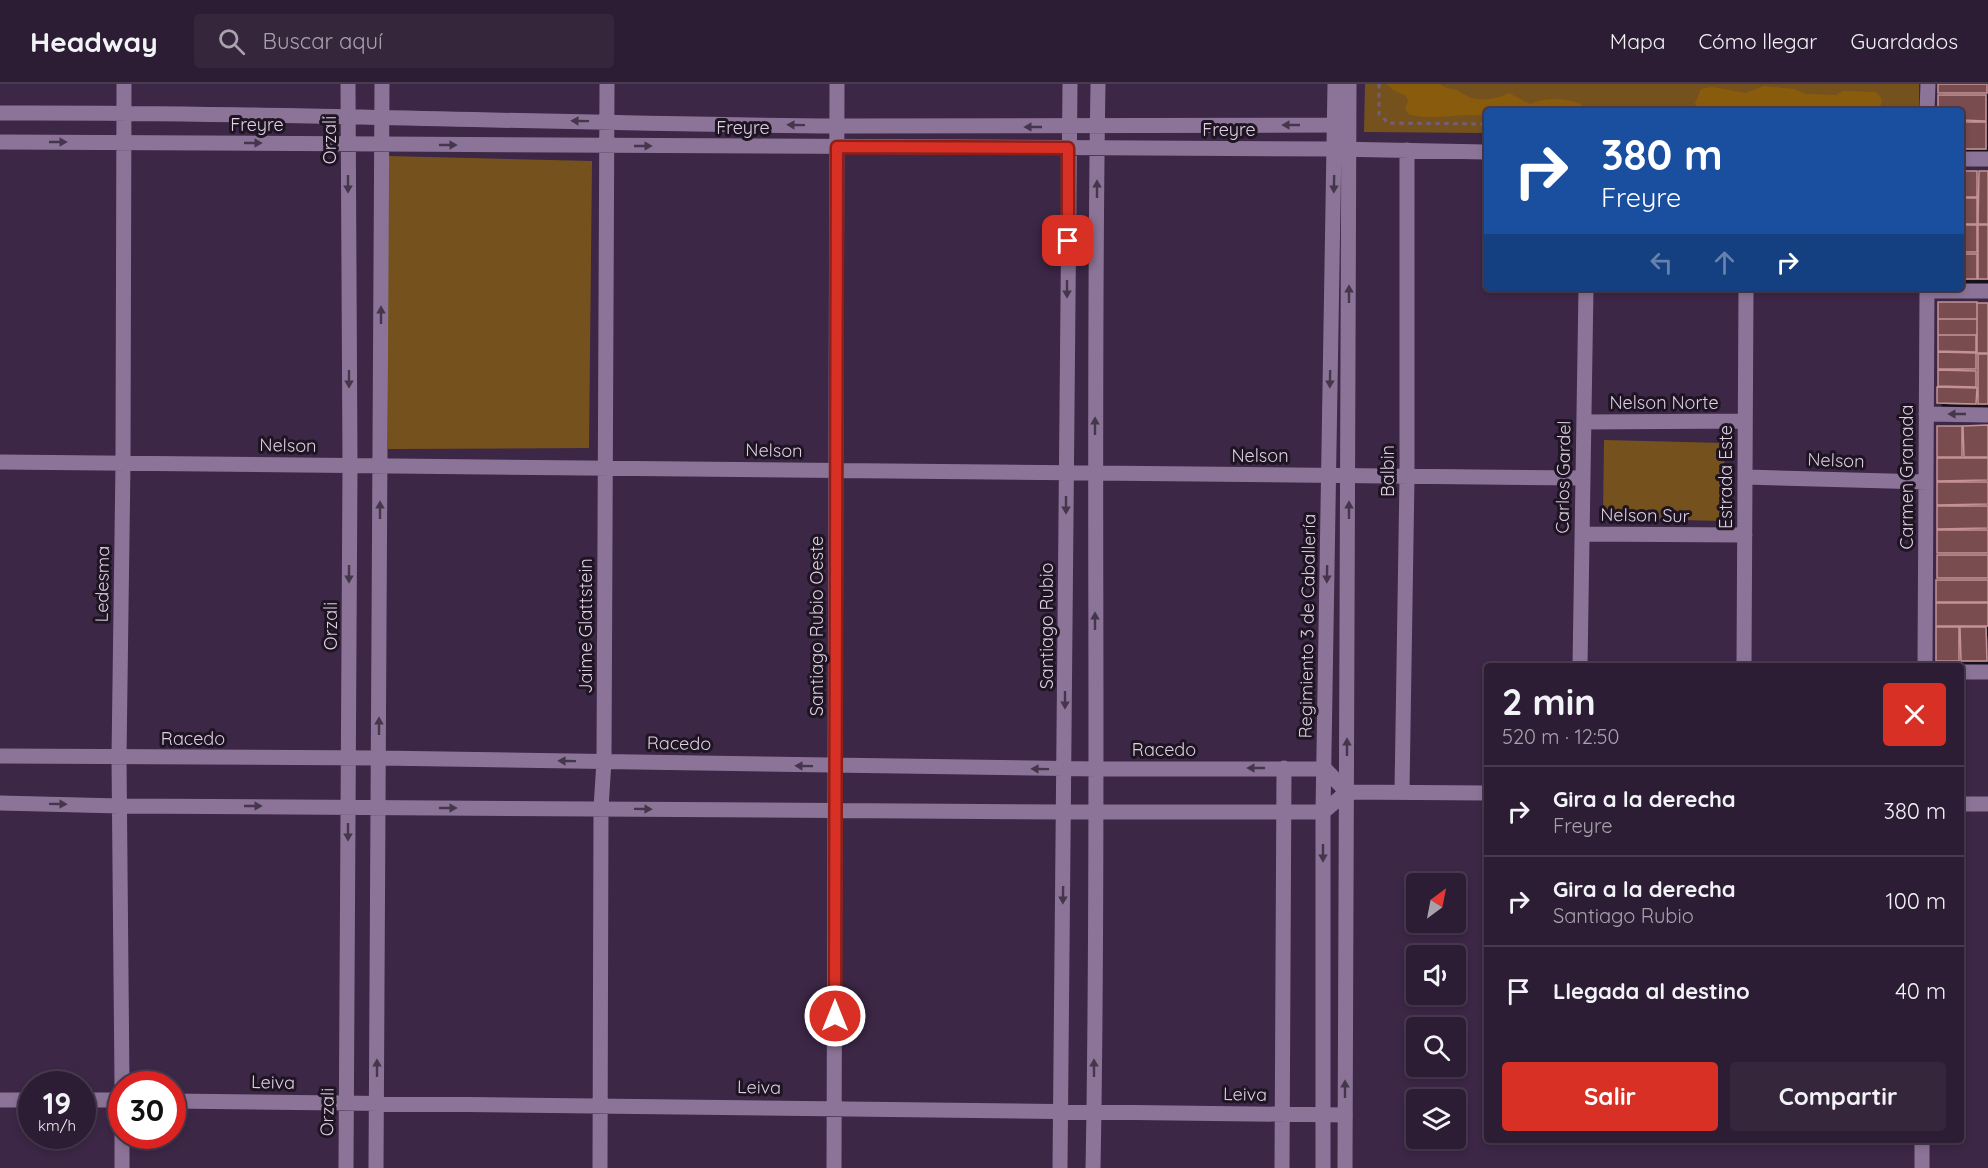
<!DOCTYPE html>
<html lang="es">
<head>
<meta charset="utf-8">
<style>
	body { margin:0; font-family:Quicksand,sans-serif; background:#35263c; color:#f1f3f6; height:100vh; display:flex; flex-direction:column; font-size:22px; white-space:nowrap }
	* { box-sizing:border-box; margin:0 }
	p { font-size:20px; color:#a7a2ac }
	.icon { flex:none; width:33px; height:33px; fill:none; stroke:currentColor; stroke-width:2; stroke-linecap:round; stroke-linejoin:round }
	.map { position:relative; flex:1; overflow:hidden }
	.sheet { position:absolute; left:1484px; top:579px; width:480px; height:480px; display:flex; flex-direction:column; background:#2d1d34; border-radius:6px; box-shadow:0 3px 9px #0003,0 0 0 2px #483b4f }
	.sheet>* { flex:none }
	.guide { position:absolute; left:1484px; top:24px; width:480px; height:183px; border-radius:6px; box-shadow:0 3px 9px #0003,0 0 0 2px #483b4f; background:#1a4fa0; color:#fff; overflow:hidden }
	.needle { width:39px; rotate:32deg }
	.fabs { position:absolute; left:1406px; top:789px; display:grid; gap:12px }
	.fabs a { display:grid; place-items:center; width:60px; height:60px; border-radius:6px; background:#2d1d34; box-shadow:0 3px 9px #0003,0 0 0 2px #483b4f; font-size:30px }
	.speed { position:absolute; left:18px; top:987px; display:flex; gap:12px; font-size:30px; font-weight:700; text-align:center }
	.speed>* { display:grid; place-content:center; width:78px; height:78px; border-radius:50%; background:#2d1d34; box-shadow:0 3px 9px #0003,0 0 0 2px #483b4f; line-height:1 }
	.speed small { font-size:15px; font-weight:400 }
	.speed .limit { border:9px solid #d22; background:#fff; color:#111 }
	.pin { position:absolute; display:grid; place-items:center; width:51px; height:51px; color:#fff; margin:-26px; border-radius:12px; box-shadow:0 3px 9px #0006 }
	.me { position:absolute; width:66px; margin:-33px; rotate:0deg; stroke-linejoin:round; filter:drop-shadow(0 0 4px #0008) }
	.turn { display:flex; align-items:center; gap:21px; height:126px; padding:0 18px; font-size:27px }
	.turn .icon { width:78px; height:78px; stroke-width:2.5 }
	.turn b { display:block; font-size:42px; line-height:51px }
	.lanes { display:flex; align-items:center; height:57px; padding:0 18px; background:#0003; justify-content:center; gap:30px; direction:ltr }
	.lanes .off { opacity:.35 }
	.round { display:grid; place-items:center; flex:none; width:63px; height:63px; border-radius:6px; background:#35263c }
	.overview { display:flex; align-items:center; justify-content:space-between; height:102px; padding:0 18px }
	h1 { font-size:36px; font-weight:800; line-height:45px }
	.action { display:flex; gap:12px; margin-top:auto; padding:12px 18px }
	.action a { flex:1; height:69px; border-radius:6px; background:#d93025; color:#fff; font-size:24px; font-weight:800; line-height:69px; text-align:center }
	.action a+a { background:#35263c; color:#f1f3f6 }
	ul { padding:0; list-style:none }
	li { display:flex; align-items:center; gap:18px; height:90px; padding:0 18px; border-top:2px solid #483b4f }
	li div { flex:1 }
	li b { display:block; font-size:22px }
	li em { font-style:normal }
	header { display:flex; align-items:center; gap:36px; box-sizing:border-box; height:84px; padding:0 30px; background:#2d1d34; border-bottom:2px solid #483b4f }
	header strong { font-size:28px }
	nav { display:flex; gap:33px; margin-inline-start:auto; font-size:21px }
	.search { width:420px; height:54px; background:#35263c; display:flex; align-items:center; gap:15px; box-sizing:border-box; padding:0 21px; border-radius:6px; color:#a7a2ac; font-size:22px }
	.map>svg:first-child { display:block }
	.green { fill:#75521d }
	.forest { fill:#895c0d }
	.building { fill:#794d50; stroke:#c49295; stroke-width:1.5; filter:url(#shadow) }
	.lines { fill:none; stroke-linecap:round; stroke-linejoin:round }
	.path { stroke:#72607b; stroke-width:3; stroke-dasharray:4.5 4.5; stroke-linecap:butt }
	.minor { stroke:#8c7498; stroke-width:15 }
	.tertiary { stroke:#8c7498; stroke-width:15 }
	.oneway { fill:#44364b }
	.route-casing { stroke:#8d1f18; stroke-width:15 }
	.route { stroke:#d93025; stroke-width:10 }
	.labels { text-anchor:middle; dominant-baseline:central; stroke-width:6; stroke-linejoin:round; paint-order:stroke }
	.street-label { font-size:18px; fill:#ddd0e3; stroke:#1e1422 }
</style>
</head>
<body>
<header>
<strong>Headway</strong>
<div class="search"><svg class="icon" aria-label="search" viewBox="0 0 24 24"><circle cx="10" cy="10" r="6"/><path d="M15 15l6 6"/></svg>Buscar aquí</div>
<nav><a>Mapa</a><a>Cómo llegar</a><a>Guardados</a></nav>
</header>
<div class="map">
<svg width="1988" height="1084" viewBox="0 0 1988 1084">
	<defs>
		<filter id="shadow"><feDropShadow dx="5.5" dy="5.5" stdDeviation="0" flood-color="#0009"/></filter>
	</defs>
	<rect width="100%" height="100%" fill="#3c2746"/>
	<path class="green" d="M1365 0H1919V27H1486V49L1364 48Z
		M387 72 592 77 589 364 388 365Z
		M1604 356 1725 359 1722 437 1603 434Z"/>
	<path class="forest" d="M1387 0H1440C1445 5 1451 4 1458 7 1462 9 1466 12 1471 14 1483 17 1498 15 1509 9L1530 20C1547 13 1564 14 1581 20L1584 27H1486V32C1460 28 1433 38 1408 30L1405 24 1408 17 1406 12 1393 6Z
		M1764 2 1794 5 1806 10 1836 11 1843 7 1875 8 1880 12 1882 17 1879 27H1771C1747 19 1722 30 1697 26L1695 19 1701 5 1712 3 1745 9Z"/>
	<path class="building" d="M1938 0H1987V9H1938Z
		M1938 11H1986V37L1960 36V27H1938Z
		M1960 38H1986V65H1960Z
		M1960 87H1977V113H1960Z
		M1979 87H1988V140H1978Z
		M1960 114H1977V140H1960Z
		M1960 141H1977V168H1960Z
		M1978 141H1988V195H1978Z
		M1960 170H1977V195H1960Z
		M1938 218H1977V235H1938Z
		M1977 219H1988V269H1977Z
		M1938 235H1977V251H1938Z
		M1938 251H1976V268L1938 267Z
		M1938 268 1976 269V285H1938Z
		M1978 270H1988V320H1978Z
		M1938 286 1976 287V303L1938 302Z
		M1937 303 1977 304 1976 320 1937 319Z
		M1988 341V373H1964L1963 342Z
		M1937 342H1962V373H1937Z
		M1937 374H1988V396L1937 397Z
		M1937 398H1988V420L1937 421Z
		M1937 422H1988V444L1937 445Z
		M1937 446H1988V469H1937Z
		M1937 471H1988V494H1937Z
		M1936 496H1988V518H1936Z
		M1936 519H1988V542H1936Z
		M1936 543H1959V577H1936Z
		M1960 543H1986L1987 577H1961Z"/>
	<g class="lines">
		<path class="path" d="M1379 0V30L1388 39 1486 40"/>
		<path class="minor" d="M1927 27 1928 0
			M0 29C280 28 559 40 839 42 1004 43 1169 41 1335 41L1347 39
			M0 58 1335 65 1486 68
			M1960 75H1988
			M1927 207H1988
			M1926 330 1988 331
			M1584 338 1745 337
			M0 378 1583 394
			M1745 393 1926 398
			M1582 450 1745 451
			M1580 582 1586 204
			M1744 582 1746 204
			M1925 582 1927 204
			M1960 588H1988
			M0 672 379 674 1096 685H1325L1347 708
			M1402 707 1407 393V66
			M0 719 120 722 1064 728H1323L1347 708 1486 709
			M1960 720H1988
			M122 1000 119 673 123 379 124 0
			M0 1016H32
			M82 1016H122
			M172 1017 1345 1031
			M122 1084V1052
			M346 1084 350 382 348 0
			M376 1084 382 0
			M600 1084 601 724 604 677 607 0
			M834 1084 837 0
			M1060 1084 1070 0
			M1093 1084C1100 723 1092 361 1098 0
			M1282 1084 1284 684
			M1922 1084V1056"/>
		<path class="tertiary" d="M1323 1084V728L1335 0
			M1345 1084 1349 0"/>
	</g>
	<defs><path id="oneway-solid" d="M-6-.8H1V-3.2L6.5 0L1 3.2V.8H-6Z" transform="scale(1.5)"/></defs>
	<g class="oneway">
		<use href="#oneway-solid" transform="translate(580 37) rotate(-179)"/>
		<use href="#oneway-solid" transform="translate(796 41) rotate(-179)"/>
		<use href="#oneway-solid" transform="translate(1291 41) rotate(180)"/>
		<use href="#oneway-solid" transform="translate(1033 43) rotate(-180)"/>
		<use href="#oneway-solid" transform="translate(58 58)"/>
		<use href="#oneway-solid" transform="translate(253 59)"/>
		<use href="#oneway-solid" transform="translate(448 61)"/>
		<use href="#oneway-solid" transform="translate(643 62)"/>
		<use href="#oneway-solid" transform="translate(348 100) rotate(90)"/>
		<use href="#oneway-solid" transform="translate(1334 100) rotate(91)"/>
		<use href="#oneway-solid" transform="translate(1097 105) rotate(-90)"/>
		<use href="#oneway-solid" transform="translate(1067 205) rotate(90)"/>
		<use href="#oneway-solid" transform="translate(1349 210) rotate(-90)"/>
		<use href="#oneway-solid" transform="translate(381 231) rotate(-90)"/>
		<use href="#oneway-solid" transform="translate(349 295) rotate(90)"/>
		<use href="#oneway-solid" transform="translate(1330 295) rotate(91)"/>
		<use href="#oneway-solid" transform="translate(1957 330) rotate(-180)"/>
		<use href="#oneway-solid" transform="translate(1095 342) rotate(-90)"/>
		<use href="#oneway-solid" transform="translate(1066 421) rotate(90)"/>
		<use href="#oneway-solid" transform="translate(380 426) rotate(-90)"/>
		<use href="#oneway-solid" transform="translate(1349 426) rotate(-90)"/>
		<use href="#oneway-solid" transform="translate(349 490) rotate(90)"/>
		<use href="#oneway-solid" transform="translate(1327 490) rotate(91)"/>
		<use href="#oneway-solid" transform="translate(1095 537) rotate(-90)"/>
		<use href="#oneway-solid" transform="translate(1065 616) rotate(90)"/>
		<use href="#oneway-solid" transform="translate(379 642) rotate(-90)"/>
		<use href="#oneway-solid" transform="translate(1347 663) rotate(-90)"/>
		<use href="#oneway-solid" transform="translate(567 677) rotate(-179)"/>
		<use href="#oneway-solid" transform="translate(804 682) rotate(-179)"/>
		<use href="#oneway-solid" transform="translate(1256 684) rotate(180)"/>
		<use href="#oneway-solid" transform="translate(1040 685) rotate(-179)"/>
		<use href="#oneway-solid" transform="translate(58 720) rotate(1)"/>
		<use href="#oneway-solid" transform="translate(253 722)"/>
		<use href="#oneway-solid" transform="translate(448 724)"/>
		<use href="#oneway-solid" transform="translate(643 725) rotate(1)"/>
		<use href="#oneway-solid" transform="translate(348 748) rotate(90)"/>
		<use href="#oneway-solid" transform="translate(1323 769) rotate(90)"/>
		<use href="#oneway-solid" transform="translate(1063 811) rotate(91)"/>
		<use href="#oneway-solid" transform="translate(377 984) rotate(-90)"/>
		<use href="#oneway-solid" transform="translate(1094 984) rotate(-90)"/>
		<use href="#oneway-solid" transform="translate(1345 1005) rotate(-90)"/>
	</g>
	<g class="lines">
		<g class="route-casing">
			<path id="route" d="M835 932 837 63 1068 64V157"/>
		</g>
		<use href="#route" class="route"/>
	</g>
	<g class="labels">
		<g class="street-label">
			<text x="257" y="40">Freyre</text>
			<text x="743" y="43">Freyre</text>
			<text x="1229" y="45">Freyre</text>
			<text transform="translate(329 56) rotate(-90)">Orzali</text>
			<text x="1664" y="318">Nelson Norte</text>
			<text transform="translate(288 361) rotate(1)">Nelson</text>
			<text transform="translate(774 366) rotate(1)">Nelson</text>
			<text x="1260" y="371">Nelson</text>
			<text transform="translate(1836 376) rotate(2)">Nelson</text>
			<text transform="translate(1387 387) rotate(-90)">Balbin</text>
			<text transform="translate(1563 393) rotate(-89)">Carlos Gardel</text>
			<text transform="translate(1725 393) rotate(-90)">Estrada Este</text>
			<text transform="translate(1906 393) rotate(-90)">Carmen Granada</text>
			<text transform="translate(1645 431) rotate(1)">Nelson Sur</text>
			<text transform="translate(102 500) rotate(-89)">Ledesma</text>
			<text transform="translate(330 542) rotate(-90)">Orzali</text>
			<text transform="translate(585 542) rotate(-90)">Jaime Glattstein</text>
			<text transform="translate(816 542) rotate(-90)">Santiago Rubio Oeste</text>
			<text transform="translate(1046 542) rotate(-90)">Santiago Rubio</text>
			<text transform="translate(1307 542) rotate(-89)">Regimiento 3 de Caballería</text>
			<text x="193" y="654">Racedo</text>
			<text transform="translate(679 659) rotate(1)">Racedo</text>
			<text x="1164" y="665">Racedo</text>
			<text transform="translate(273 998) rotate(1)">Leiva</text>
			<text transform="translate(759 1003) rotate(1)">Leiva</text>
			<text transform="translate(1245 1010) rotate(1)">Leiva</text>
			<text transform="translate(327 1028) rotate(-89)">Orzali</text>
		</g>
	</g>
</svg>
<div class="fabs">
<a><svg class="needle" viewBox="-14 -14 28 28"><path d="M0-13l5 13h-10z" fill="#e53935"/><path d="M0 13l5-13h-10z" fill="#a7a2ac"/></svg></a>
<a><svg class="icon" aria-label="sound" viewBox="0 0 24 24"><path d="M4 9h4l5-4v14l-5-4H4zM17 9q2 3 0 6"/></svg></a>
<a><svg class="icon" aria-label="search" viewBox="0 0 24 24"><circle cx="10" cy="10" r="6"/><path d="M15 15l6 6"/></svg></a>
<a><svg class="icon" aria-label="layers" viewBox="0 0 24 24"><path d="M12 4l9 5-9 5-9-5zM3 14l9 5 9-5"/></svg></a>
</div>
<div class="speed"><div>19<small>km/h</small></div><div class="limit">30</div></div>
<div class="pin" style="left:1068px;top:157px;background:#d93025"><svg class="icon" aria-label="arrive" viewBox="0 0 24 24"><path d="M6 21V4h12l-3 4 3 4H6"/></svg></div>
<svg class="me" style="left:835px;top:932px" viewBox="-20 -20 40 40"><circle r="17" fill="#d93025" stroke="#fff" stroke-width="3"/><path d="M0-11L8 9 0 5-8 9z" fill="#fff"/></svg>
<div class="guide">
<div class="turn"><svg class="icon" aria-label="right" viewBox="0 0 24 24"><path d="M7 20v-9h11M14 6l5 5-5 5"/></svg><div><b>380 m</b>Freyre</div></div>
<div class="lanes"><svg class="icon off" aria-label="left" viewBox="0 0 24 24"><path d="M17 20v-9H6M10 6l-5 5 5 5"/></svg><svg class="icon off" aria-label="ahead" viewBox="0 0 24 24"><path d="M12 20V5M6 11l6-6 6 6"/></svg><svg class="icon" aria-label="right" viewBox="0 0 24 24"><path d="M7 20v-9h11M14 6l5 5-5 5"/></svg></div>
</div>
<section class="sheet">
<div class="overview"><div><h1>2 min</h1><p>520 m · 12:50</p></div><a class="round" style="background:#d93025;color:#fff"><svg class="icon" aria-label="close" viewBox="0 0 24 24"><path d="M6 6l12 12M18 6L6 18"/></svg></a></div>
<ul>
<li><svg class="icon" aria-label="right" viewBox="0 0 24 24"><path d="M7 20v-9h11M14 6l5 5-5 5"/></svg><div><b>Gira a la derecha</b><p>Freyre</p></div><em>380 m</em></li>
<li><svg class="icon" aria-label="right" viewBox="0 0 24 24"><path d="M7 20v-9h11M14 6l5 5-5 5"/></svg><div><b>Gira a la derecha</b><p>Santiago Rubio</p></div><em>100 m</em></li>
<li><svg class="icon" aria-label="arrive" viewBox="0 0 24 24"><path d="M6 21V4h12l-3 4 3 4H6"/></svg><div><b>Llegada al destino</b></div><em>40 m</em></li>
</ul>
<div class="action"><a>Salir</a><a>Compartir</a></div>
</section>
</div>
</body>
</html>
